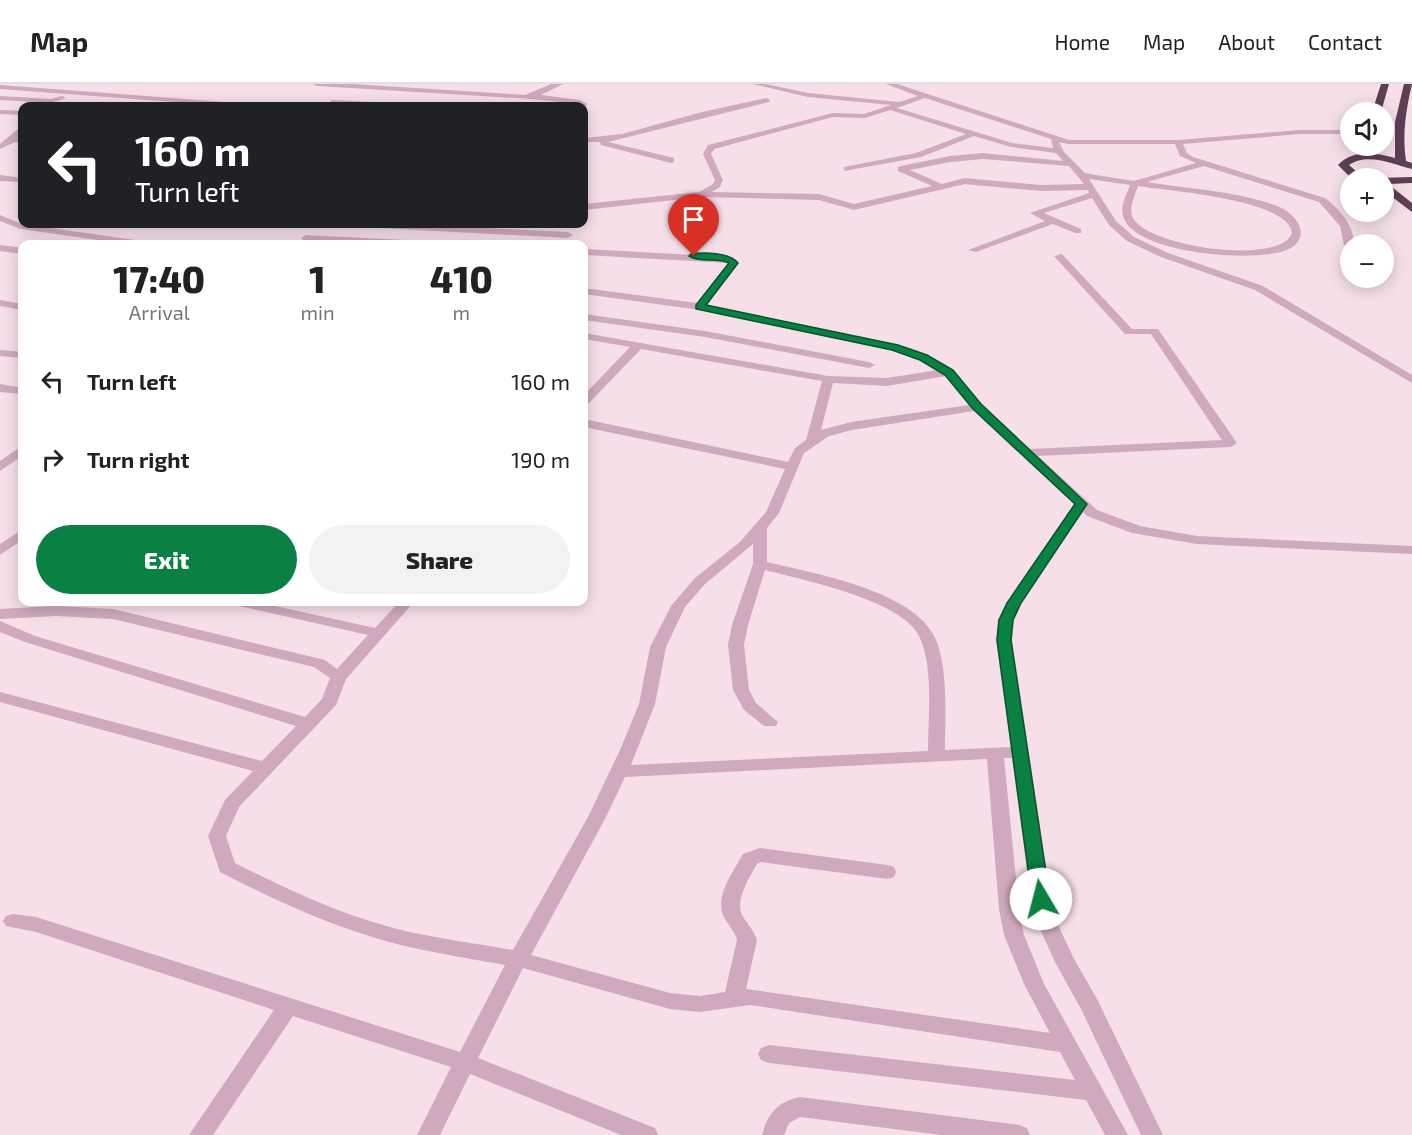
<!DOCTYPE html>
<html lang="en">
<head>
<meta charset="utf-8">
<style>
	body { margin:0; font-family:"Exo 2",sans-serif; background:#f2f2f2; color:#222; height:100vh; display:flex; flex-direction:column; font-size:22px; white-space:nowrap }
	* { box-sizing:border-box; margin:0 }
	p { font-size:20px; color:#767676 }
	.icon { flex:none; width:33px; height:33px; fill:none; stroke:currentColor; stroke-width:2; stroke-linecap:round; stroke-linejoin:round }
	.map { position:relative; flex:1; overflow:hidden }
	.side { position:absolute; left:18px; top:156px; width:570px; height:366px; display:flex; flex-direction:column; background:#fff; border-radius:12px; box-shadow:0 3px 15px #0003 }
	.side>* { flex:none }
	.banner { position:absolute; left:18px; top:18px; width:570px; height:126px; border-radius:12px; box-shadow:0 3px 15px #0003; background:#202124; color:#fff; overflow:hidden }
	.buttons { position:absolute; left:1340px; top:18px; display:grid; gap:12px }
	.buttons a { display:grid; place-items:center; width:54px; height:54px; border-radius:50%; background:#fff; box-shadow:0 3px 15px #0003; font-size:30px }
	.pin { position:absolute; display:grid; place-items:center; width:51px; height:51px; color:#fff; margin:-62px -26px; border-radius:50% 50% 50% 0; rotate:-45deg; box-shadow:0 0 6px #0007 }
	.pin .icon { rotate:45deg }
	.me { position:absolute; width:66px; margin:-33px; rotate:352deg; stroke-linejoin:round; filter:drop-shadow(0 0 4px #0008) }
	.turn { display:flex; align-items:center; gap:21px; height:126px; padding:0 18px; font-size:27px }
	.turn .icon { width:78px; height:78px; stroke-width:2.5 }
	.turn b { display:block; font-size:42px; line-height:51px }
	.eta { display:flex; justify-content:space-evenly; align-items:center; height:102px; text-align:center }
	.eta b { font-size:36px; font-weight:800; line-height:42px }
	.cta { display:flex; gap:12px; margin-top:auto; padding:12px 18px }
	.cta a { flex:1; height:69px; border-radius:36px; background:#0b8043; color:#fff; font-size:24px; font-weight:800; line-height:69px; text-align:center }
	.cta a+a { background:#f2f2f2; color:#222 }
	ul { padding:0; list-style:none }
	li { display:flex; align-items:center; gap:18px; height:78px; padding:0 18px }
	li div { flex:1 }
	li b { display:block; font-size:22px }
	li em { font-style:normal }
	header { display:flex; align-items:center; gap:36px; box-sizing:border-box; height:84px; padding:0 30px; background:#fff; border-bottom:2px solid #e0e0e0 }
	header strong { font-size:28px }
	nav { display:flex; gap:33px; margin-inline-start:auto; font-size:21px }
	.map>svg:first-child { display:block }
	.lines { fill:none; stroke-linecap:round; stroke-linejoin:round }
	.minor { fill:#d0a9be; fill-rule:evenodd }
	.highway { fill:#5e3f54; fill-rule:evenodd }
	.route { fill:#0b8043; stroke:#07532c; stroke-width:1.5 }
</style>
</head>
<body>
<header>
<strong>Map</strong>
<nav><a>Home</a><a>Map</a><a>About</a><a>Contact</a></nav>
</header>
<div class="map">
<svg width="1412" height="1051" viewBox="0 0 1412 1051">
	<rect width="100%" height="100%" fill="#f6dfe9"/>
	<g class="lines">
		<path class="minor" d="M313 0H352L525 11 551 0H563L541 11 580 16 587 20 584 24 578 20 531 15 317 2Z
			M752 0H766L808 9 899 18 918 12 886 0H897L1069 56H1178L1300 46H1350V50H1300L1183 60 1187 69 1193 73 1325 114C1339 125 1354 141 1354 160H1350L1349 164 1344 161 1340 142 1319 118 1204 82 1147 98C1189 105 1237 107 1277 122 1296 129 1313 152 1289 165 1258 180 1133 170 1123 132 1120 122 1127 110 1130 101L1089 95 1116 137 1134 153 1168 169 1263 202 1412 291V299L1255 206 1161 173 1127 157 1109 141 1092 114 1044 129 1081 145V149H1075L1053 140 976 168 968 166 1045 137 1030 129 1089 109 1088 106 1041 107 965 100 854 126 819 116 701 113 584 126V120L699 108 713 100 715 96 703 70 708 61 833 29 864 30 891 21 808 13ZM925 14 1051 55 1053 64 1012 59 897 24ZM890 26 966 50 916 69 844 83V87L921 73 974 52 1011 63 1056 69 1063 77 983 69 950 72 901 82 898 83V87L932 102 854 120 819 110 712 108 720 103 723 96 711 70 714 65 833 33 865 34ZM1059 58 1068 60H1175L1180 72 1196 79 1134 97 1096 91 1085 89 1064 68ZM983 75 1069 82 1084 100 1041 101 965 94 942 100 910 86 950 78ZM1138 102C1167 107 1289 115 1292 149 1281 182 1148 163 1133 134 1128 125 1135 111 1138 102Z
			M0 1 252 20 256 22H228L0 5Z
			M0 12 51 15 62 12 66 14 51 19 0 16Z
			M766 14 770 16 769 18 608 58 674 74V78L671 79 601 61 600 58H584V54L622 50 702 28Z
			M334 16 411 20 415 22 331 20V16Z
			M0 26 22 27V31L0 30Z
			M19 44H22V49L18 52 22 55V60L15 58 0 65V60Z
			M0 91 22 94V98L0 97Z
			M0 131 22 140 142 157 147 160H126L21 145 0 137Z
			M357 140H405L568 148 573 151 568 154 362 143Z
			M306 151 425 157 430 160H378L303 156 301 154Z
			M0 161 22 164V170L0 167Z
			M584 165 733 173 738 179 736 183 707 221 894 260 928 272 953 286 981 320 1030 365 1222 356 1151 250H1125L1054 172 1062 170 1132 245H1158L1237 359 1231 363 1038 372 1097 426 1140 442 1197 452 1412 462V470L1197 460 1132 449 1087 432 1083 428 1021 518 1014 536 1012 556 1051 815 1059 843 1074 875 1097 915 1163 1051H1141L1081 925 1055 878 1039 843 1031 815 1012 674H1004L1019 825 1024 851 1044 900 1128 1051H1105L1086 1016 769 979 761 976 758 970 761 964 769 961 1075 996 1060 968 750 921 700 928 670 925 523 884 478 974 655 1044 658 1051H621L470 990 440 1051H417L451 983 293 932 213 1051H189L274 926 36 848 6 842 3 837 6 832 13 830 36 833 460 968 505 881C473 875 441 870 409 863 343 848 280 819 220 788L208 752 225 716 253 687 0 618V608L262 677 296 642 25 558 0 548V537L35 552 305 633 322 615 330 594 314 583 113 535 56 532 0 535V525L56 522 113 525 325 576 337 585 368 551 239 522 232 518H257L375 544 399 518H414L346 595 336 621 239 723 226 752 235 779C290 807 348 834 409 848 443 855 478 860 513 866L588 733 620 666 639 620 650 563 671 522 695 494 740 458 766 428 785 385 584 343V335L788 378 795 364 806 356 822 297 641 265 588 320 584 321V311L630 263 584 255V249L828 292 887 294 938 286 920 276 891 266 700 226 584 210V204L697 219 728 179 584 171ZM946 292 969 321 851 338 821 346 833 299 887 302ZM974 327 1074 420 1007 518 998 536 996 556 1011 663 945 666C945 632 948 594 938 561 922 507 815 490 767 478V444L779 429 804 369 829 352 852 346ZM753 460V480L732 541 728 561 733 606 744 626 764 642H776L778 638 756 619 749 606 744 561 748 541 765 486C803 496 902 516 919 552 934 582 928 633 928 667L631 681 655 620 666 563 685 523 705 500ZM987 675 999 825 1004 851 1025 902 1050 949 746 905 757 856C754 846 747 840 742 831 735 816 750 792 757 780L761 778 887 795 894 793 896 788 894 783 887 781 760 764 743 770C734 786 715 812 723 831 727 840 735 847 737 856L725 908 700 912 670 909 531 871 606 733 625 693Z
			M0 216 22 220V226L0 222Z
			M584 230 705 247 869 278 875 281 869 284 705 253 584 236Z
			M0 266 22 268V274L0 272Z
			M0 300 22 304V310L0 308Z
			M22 362V372L0 387V377Z
			M22 446V456L0 471V460Z
			M800 1013 1019 1041 1027 1044 1030 1051H941L800 1033 789 1039 784 1051H762C768 1029 777 1018 800 1013Z"/>
		<path class="highway" d="M1381 0H1389L1381 28H1372Z
			M1404 0H1412C1406 26 1402 49 1406 77L1412 79V85C1393 80 1367 68 1349 81L1357 88 1372 94 1349 92 1338 81C1353 65 1376 69 1395 74V38Z
			M1412 93V99L1388 100 1412 119V128L1383 106V94H1380Z"/>
	</g>
	<path class="route" d="M691 170C704 168 729 168 738 179L706 221 898 261 927 271 953 286 981 320 1087 420 1021 519 1013 536 1011 556 1050 815 1047 820 1041 822 1035 820 1032 815 997 556 999 536 1007 519 1075 420 973 325 945 291 920 276 892 266 696 225V221L729 179C717 173 700 179 689 172Z"/>
</svg>
<div class="buttons">
<a><svg class="icon" aria-label="sound" viewBox="0 0 24 24"><path d="M4 9h4l5-4v14l-5-4H4zM17 9q2 3 0 6"/></svg></a>
<a>+</a>
<a>−</a>
</div>
<div class="pin" style="left:694px;top:172px;background:#d93025"><svg class="icon" aria-label="arrive" viewBox="0 0 24 24"><path d="M6 21V4h12l-3 4 3 4H6"/></svg></div>
<svg class="me" style="left:1041px;top:815px" viewBox="-20 -20 40 40"><circle r="19" fill="#fff"/><path d="M0-13L10 11 0 6-10 11z" fill="#0b8043"/></svg>
<div class="banner">
<div class="turn"><svg class="icon" aria-label="left" viewBox="0 0 24 24"><path d="M17 20v-9H6M10 6l-5 5 5 5"/></svg><div><b>160 m</b>Turn left</div></div>
</div>
<section class="side">
<div class="eta">
<div><b>17:40</b><p>Arrival</p></div>
<div><b>1</b><p>min</p></div>
<div><b>410</b><p>m</p></div>
</div>
<ul>
<li><svg class="icon" aria-label="left" viewBox="0 0 24 24"><path d="M17 20v-9H6M10 6l-5 5 5 5"/></svg><div><b>Turn left</b></div><em>160 m</em></li>
<li><svg class="icon" aria-label="right" viewBox="0 0 24 24"><path d="M7 20v-9h11M14 6l5 5-5 5"/></svg><div><b>Turn right</b></div><em>190 m</em></li>
</ul>
<div class="cta"><a>Exit</a><a>Share</a></div>
</section>
</div>
</body>
</html>
